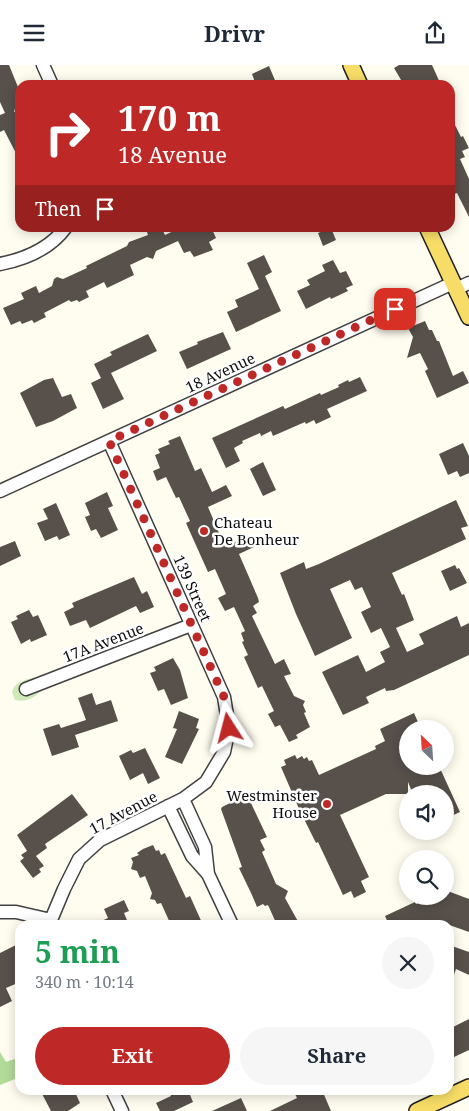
<!DOCTYPE html>
<html lang="en">
<head>
<meta charset="utf-8">
<style>
	body { margin:0; font-family:"Noto Serif",serif; background:#f6f6f7; color:#1f2937; height:100vh; display:flex; flex-direction:column; font-size:19px; white-space:nowrap }
	* { box-sizing:border-box; margin:0 }
	p { font-size:16px; color:#747a83 }
	.icon { flex:none; width:28px; height:28px; fill:none; stroke:currentColor; stroke-width:2; stroke-linecap:round; stroke-linejoin:round }
	.map { position:relative; flex:1; overflow:hidden }
	.drawer { position:absolute; left:15px; top:855px; width:439px; height:175px; display:flex; flex-direction:column; background:#fff; border-radius:15px; box-shadow:0 2px 12px #0003 }
	.drawer>* { flex:none }
	.guide { position:absolute; left:15px; top:15px; width:440px; height:152px; border-radius:15px; box-shadow:0 2px 12px #0003; background:#be2927; color:#fff; overflow:hidden }
	.needle { width:32px; rotate:335deg }
	.fabs { position:absolute; left:399px; top:655px; display:grid; gap:10px }
	.fabs a { display:grid; place-items:center; width:55px; height:55px; border-radius:50%; background:#fff; box-shadow:0 2px 12px #0003; font-size:25px }
	.pin { position:absolute; display:grid; place-items:center; width:42px; height:42px; color:#fff; margin:-21px; border-radius:10px; box-shadow:0 2px 8px #0006 }
	.me { position:absolute; width:55px; margin:-28px; rotate:351deg; stroke-linejoin:round; filter:drop-shadow(0 0 4px #0008) }
	.turn { display:flex; align-items:center; gap:18px; height:105px; padding:0 20px; font-size:22px }
	.turn .icon { width:65px; height:65px; stroke-width:2.5 }
	.turn b { display:block; font-size:35px; line-height:42px }
	.then { display:flex; align-items:center; height:48px; padding:0 20px; background:#0003; gap:10px; font-size:19px }
	.round { display:grid; place-items:center; flex:none; width:52px; height:52px; border-radius:26px; background:#f6f6f7 }
	.summary { display:flex; align-items:center; justify-content:space-between; height:85px; padding:0 20px }
	h1 { font-size:30px; font-weight:700; line-height:38px; color:#1e9e55 }
	.primary-button { display:flex; gap:10px; margin-top:auto; padding:10px 20px }
	.primary-button a { flex:1; height:58px; border-radius:30px; background:#be2927; color:#fff; font-size:20px; font-weight:700; line-height:58px; text-align:center }
	.primary-button a+a { background:#f6f6f7; color:#1f2937 }
	header { display:flex; justify-content:space-between; align-items:center; height:65px; padding:0 20px; background:#fff; font-size:22px; font-weight:700 }
	.map>svg:first-child { display:block }
	.green { fill:#cfe9b9 }
	.forest { fill:#b2da99 }
	.building { fill:#57504b }
	.lines { fill:none; stroke-linecap:round; stroke-linejoin:round }
	.minor-casing { stroke:#414141; stroke-width:15 }
	.major-casing { stroke:#1f1f1f; stroke-width:18 }
	.minor { stroke:#fff; stroke-width:12 }
	.major { stroke:#f7dd67; stroke-width:15 }
	.route { stroke:#be2927; stroke-width:9; stroke-dasharray:0 16.2 }
	.poi-dot { fill:#be2927; stroke:#fff; stroke-width:2 }
	.labels { text-anchor:middle; dominant-baseline:central; stroke-width:5; stroke-linejoin:round; paint-order:stroke }
	.street-label { font-size:15px; fill:#0e0e0e; stroke:#fff }
	.poi-label { font-size:15px; fill:#0e0e0e; stroke:#fff; text-anchor:start }
</style>
</head>
<body>
<header><svg class="icon" aria-label="menu" viewBox="0 0 24 24"><path d="M4 6h16M4 12h16M4 18h16"/></svg>Drivr<svg class="icon" aria-label="share" viewBox="0 0 24 24"><path d="M12 15V3M7 8l5-5 5 5M5 13v7h14v-7"/></svg></header>
<div class="map">
<svg width="469" height="1046" viewBox="0 0 469 1046">
	<rect width="100%" height="100%" fill="#fffdf0"/>
	<path class="green" d="M37 612H40L44 623C36 632 27 638 15 635L12 627C15 616 27 614 37 612Z"/>
	<path class="forest" d="M0 987 6 997 20 992V1016L17 1017 15 1014 0 1020Z"/>
	<path class="building" d="M0 0H9L20 27 14 47 20 45V96L4 65 0 67V50L5 48 0 37Z
		M399 0H432L441 20H404L394 3Z
		M269 1 277 20H256L252 9Z
		M450 50 461 72 463 71 469 83 462 86 465 92 460 94 469 114V152L457 128 450 131Z
		M156 162H161L165 170 182 162H211L216 173 209 177 213 185 194 192 190 186 184 188 178 176 156 186 153 194 147 192 130 200 134 210 107 223 104 217 86 226 89 232 79 237 77 235 71 237 69 235 44 248 46 252 34 258 32 255 22 259 20 256 11 260 3 243 24 234 21 228 36 221 39 228 52 221 54 214 57 212 63 214 87 203 86 201 127 181 129 177 148 170 147 167Z
		M331 163 336 175 323 181 318 168Z
		M264 190 272 207 265 211 281 246 236 267 227 247 238 242 235 235 259 224 247 198Z
		M333 195 340 208 346 206 353 220 346 223 348 226 331 234 330 232 306 244 297 226 310 220 307 215 325 206 322 200Z
		M425 256 429 265H432L437 276H439L453 311 463 306 469 318 437 333 425 306 428 304 420 288 407 293 413 272 408 263Z
		M223 267 231 284 187 304 179 287 198 279 197 277Z
		M148 269 157 286 111 308 124 334 103 344 91 318 101 313 94 299 112 290 110 287Z
		M360 312 367 326 327 344 331 352 316 359 314 355 306 359 305 357 273 371 271 366 261 371 260 368 242 376 243 378 234 383 240 396 226 403 212 373 283 341 285 344 320 328 321 330 339 322 338 320 348 315 349 317Z
		M53 313 62 332 71 329 77 343 53 356 36 362 20 328 44 315Z
		M180 371 195 406 201 403 212 427 226 420 232 431 208 442 225 482 249 471 254 482 239 489 258 533 259 537 253 541 257 548 252 551 275 599 284 594 291 609 284 611 294 631 305 636 303 640 306 647 304 648 310 662 296 670 298 673 289 677 280 660 275 662 268 649 274 646 262 621 258 623 244 592 248 590 242 577 244 576 241 568 245 566 234 542 225 546 218 533 226 529 215 504 208 507 186 458 190 456 179 432 176 433 166 412 157 416 153 406 160 403 155 390 160 388 158 384 170 379 168 376Z
		M463 378 469 391V408L460 412 457 406 448 410 439 389Z
		M263 397 276 425 263 431 250 404Z
		M107 427 113 441 108 443 118 465 101 473 96 464 91 466 85 452 90 450 85 438Z
		M456 435 468 461 461 463 466 474 392 508 402 530 404 529 414 555 396 563 407 587 424 579 419 569 457 551 461 562 469 558V590L394 625 386 626 385 623 366 632 369 638 343 650 322 607 358 590 366 607 385 597 380 587 390 582 381 563 371 568 361 547 371 542 362 522 355 525 350 515 330 524 352 573 315 591 296 549 280 508 304 497 306 504 319 499Z
		M56 438 70 470 59 475 57 471 45 476 37 458 48 454 43 444Z
		M15 476 21 491 0 501V482Z
		M455 500 457 504 459 503 467 518 450 526 441 506Z
		M134 512 142 529 147 526 154 542 140 548 136 541 90 563 86 555 70 561 64 547 74 542 72 538Z
		M29 545 33 552 38 550 47 570 31 577 30 574 21 579 11 557 18 554 16 551Z
		M173 593 180 605 188 633 171 640 164 624 158 626 150 608 156 606 154 602Z
		M92 628 96 640 111 635 118 656 75 670 79 682 52 691 43 664 59 659 61 663 86 655 78 633Z
		M179 646 199 654 196 663 199 664 182 699 165 692 177 664 173 663Z
		M414 648 421 664H408V701H439L460 747 445 754V729H413L408 717V729H386L340 750 369 812 361 816 366 827 354 833 351 826 343 830 318 777 316 778 300 746 281 702 286 700 284 695 295 690 297 694 302 691 304 694 307 692 309 696 312 695 319 710 376 684 375 681 385 676 380 664Z
		M145 683 160 713 148 719 143 708 130 715 119 691 131 685 133 688Z
		M72 729 88 750 45 779 47 783 36 791 44 801 39 804 41 807 33 813 20 796 24 793 21 790 27 786 17 770Z
		M242 732 250 736 267 772 260 775 265 785 262 787 276 819 288 826 285 833 300 860H277L268 840 265 841 263 839 257 842 252 830 239 803 242 802 221 744 222 742Z
		M153 780 156 786 159 785 161 790 165 788 186 833 190 831 203 860H171L161 838 157 839 155 835 150 834 152 828 145 811 140 813 137 806 131 804 133 797 131 793 139 790 137 788 143 784Z
		M445 825 469 834V867L438 856 428 860H389L385 851 415 837 416 839 433 831H445Z
		M124 835 129 846 124 848 129 860H93L108 853 104 844Z
		M16 880 20 888V917L6 923 12 936 0 942V888Z
		M449 880 469 887V910L456 904 450 921H449Z
		M469 954V985L454 992 449 982V964Z
		M40 1025H74L80 1038 68 1046H51Z
		M169 1025H188L193 1037 174 1046H160L156 1038 171 1031Z
		M293 1025H322L331 1046H270L297 1033Z
		M241 1033 247 1046H212Z"/>
	<g class="lines">
		<g class="minor-casing">
			<path id="minor" d="M43 0 52 20
				M0 199C26 194 50 184 66 162
				M456 224 469 218
				M0 426 453 218
				M26 624 191 560
				M183 734 205 782 208 809
				M168 741 192 791 208 809 232 860
				M0 847H16L51 855
				M51 860V855L64 824 79 794 100 775 183 734 206 717 224 687 229 663 224 632 109 376
				M112 1025 122 1046"/>
		</g>
		<g class="major-casing">
			<path id="major" d="M351 0 360 20
				M427 162 469 252
				M417 1046 469 1022"/>
		</g>
		<use href="#minor" class="minor"/>
		<use href="#major" class="major"/>
	</g>
	<g class="lines">
		<path class="route" d="M229 663 224 632 109 376 395 244"/>
	</g>
	<g class="poi-dot">
		<circle cx="204" cy="466" r="5"/>
		<circle cx="327" cy="739" r="5"/>
	</g>
	<g class="labels">
		<g class="street-label">
			<text transform="translate(220 307) rotate(-25)">18 Avenue</text>
			<text transform="translate(193 523) rotate(66)">139 Street</text>
			<text transform="translate(103 577) rotate(-21)">17A Avenue</text>
			<text transform="translate(123 747) rotate(-28)">17 Avenue</text>
		</g>
		<g class="poi-label">
			<text x="214" y="457">Chateau<tspan x="214" dy="17">De Bonheur</tspan></text>
			<text x="317" y="730" text-anchor="end">Westminster<tspan x="317" dy="17">House</tspan></text>
		</g>
	</g>
</svg>
<div class="fabs">
<a><svg class="needle" viewBox="-14 -14 28 28"><path d="M0-13l5 13h-10z" fill="#e53935"/><path d="M0 13l5-13h-10z" fill="#747a83"/></svg></a>
<a><svg class="icon" aria-label="sound" viewBox="0 0 24 24"><path d="M4 9h4l5-4v14l-5-4H4zM17 9q2 3 0 6"/></svg></a>
<a><svg class="icon" aria-label="search" viewBox="0 0 24 24"><circle cx="10" cy="10" r="6"/><path d="M15 15l6 6"/></svg></a>
</div>
<div class="pin" style="left:395px;top:244px;background:#d93025"><svg class="icon" aria-label="arrive" viewBox="0 0 24 24"><path d="M6 21V4h12l-3 4 3 4H6"/></svg></div>
<svg class="me" style="left:229px;top:663px" viewBox="-20 -20 40 40"><path d="M0-17L14 15 0 8-14 15z" fill="#be2927" stroke="#fff" stroke-width="4"/></svg>
<div class="guide">
<div class="turn"><svg class="icon" aria-label="right" viewBox="0 0 24 24"><path d="M7 20v-9h11M14 6l5 5-5 5"/></svg><div><b>170 m</b>18 Avenue</div></div>
<div class="then">Then<svg class="icon" aria-label="arrive" viewBox="0 0 24 24"><path d="M6 21V4h12l-3 4 3 4H6"/></svg></div>
</div>
<section class="drawer">
<div class="summary"><div><h1>5 min</h1><p>340 m · 10:14</p></div><a class="round"><svg class="icon" aria-label="close" viewBox="0 0 24 24"><path d="M6 6l12 12M18 6L6 18"/></svg></a></div>
<div class="primary-button"><a>Exit</a><a>Share</a></div>
</section>
</div>
</body>
</html>
